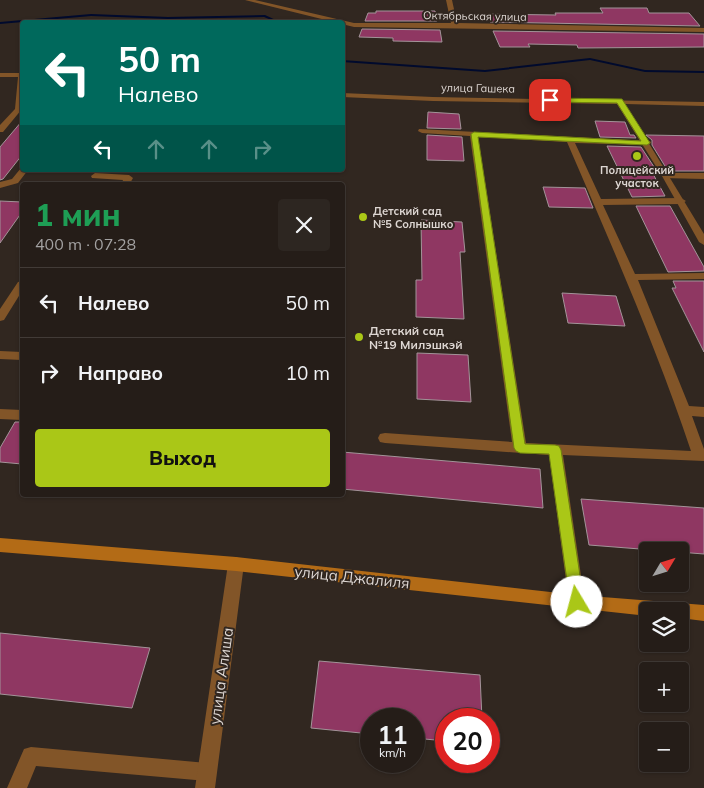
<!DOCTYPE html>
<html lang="ru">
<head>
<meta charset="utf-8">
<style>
	body { margin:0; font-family:Mulish,sans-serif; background:#2d2621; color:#f1f3f6; height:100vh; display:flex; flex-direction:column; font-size:19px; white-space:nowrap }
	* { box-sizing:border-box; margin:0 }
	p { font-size:16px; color:#a3a2a2 }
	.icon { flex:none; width:28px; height:28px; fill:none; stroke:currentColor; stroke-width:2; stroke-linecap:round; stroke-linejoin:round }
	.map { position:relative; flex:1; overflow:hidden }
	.panel { position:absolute; left:20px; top:182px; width:325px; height:315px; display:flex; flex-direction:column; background:#251d18; border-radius:5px; box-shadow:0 1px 4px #0004,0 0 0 1px #423b37 }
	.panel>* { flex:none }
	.banner { position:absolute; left:20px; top:20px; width:325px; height:152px; border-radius:5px; box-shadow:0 1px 4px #0004,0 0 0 1px #423b37; background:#00695c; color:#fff; overflow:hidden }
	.needle { width:32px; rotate:52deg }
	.tools { position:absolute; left:639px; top:542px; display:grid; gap:10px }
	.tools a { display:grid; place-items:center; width:50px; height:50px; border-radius:5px; background:#251d18; box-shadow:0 1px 4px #0004,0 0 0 1px #423b37; font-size:25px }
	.speed { position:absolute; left:360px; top:708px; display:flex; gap:10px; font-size:25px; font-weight:700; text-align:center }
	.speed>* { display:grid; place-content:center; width:65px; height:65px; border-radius:50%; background:#251d18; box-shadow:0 1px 4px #0004,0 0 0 1px #423b37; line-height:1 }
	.speed small { font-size:12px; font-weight:400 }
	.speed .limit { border:8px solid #d22; background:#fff; color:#111 }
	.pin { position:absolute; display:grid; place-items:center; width:42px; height:42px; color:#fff; margin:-21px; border-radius:10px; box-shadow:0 2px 8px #0006 }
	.me { position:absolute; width:55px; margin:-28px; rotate:352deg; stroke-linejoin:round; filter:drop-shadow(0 0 4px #0008) }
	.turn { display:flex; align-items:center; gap:18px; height:105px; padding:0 15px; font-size:22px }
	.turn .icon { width:65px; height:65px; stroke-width:2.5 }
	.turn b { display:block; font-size:35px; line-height:42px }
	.lanes { display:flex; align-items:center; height:48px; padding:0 15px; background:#0003; justify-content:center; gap:25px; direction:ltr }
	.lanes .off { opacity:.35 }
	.round { display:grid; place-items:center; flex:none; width:52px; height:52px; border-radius:5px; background:#2d2621 }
	.overview { display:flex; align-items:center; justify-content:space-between; height:85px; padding:0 15px }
	h1 { font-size:30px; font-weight:800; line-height:38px; color:#1e9e55 }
	.primary-button { display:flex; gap:10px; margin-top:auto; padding:10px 15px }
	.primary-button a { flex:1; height:58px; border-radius:5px; background:#aac717; color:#111; font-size:20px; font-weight:800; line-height:58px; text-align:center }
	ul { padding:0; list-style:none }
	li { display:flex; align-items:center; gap:15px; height:70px; padding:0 15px; border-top:1px solid #423b37 }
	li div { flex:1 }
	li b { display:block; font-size:19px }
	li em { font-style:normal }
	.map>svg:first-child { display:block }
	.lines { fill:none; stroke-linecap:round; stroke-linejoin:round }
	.stream { fill:#000a2d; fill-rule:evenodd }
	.building { fill:#8f3762; stroke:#a39499 }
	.service { fill:#825528; fill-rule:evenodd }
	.minor { fill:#825528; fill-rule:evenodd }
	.secondary { fill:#b36b16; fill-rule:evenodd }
	.route { fill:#aac717; stroke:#6e810f }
	.poi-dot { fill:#aac717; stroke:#312720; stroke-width:2 }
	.labels { text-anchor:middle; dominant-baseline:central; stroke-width:4; stroke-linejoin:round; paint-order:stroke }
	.far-street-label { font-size:11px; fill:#ded7d3; stroke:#312720 }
	.far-poi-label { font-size:11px; font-weight:bold; fill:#ded7d3; stroke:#312720 }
	.poi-label { font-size:12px; font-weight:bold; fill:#ded7d3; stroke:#312720; text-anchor:start }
	.near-street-label { font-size:15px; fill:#ded7d3; stroke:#312720 }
</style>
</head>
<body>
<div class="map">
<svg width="704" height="788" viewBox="0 0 704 788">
	<rect width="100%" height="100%" fill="#312720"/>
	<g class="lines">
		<path class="stream" d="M91 14 168 17 265 15 280 22H276L264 17 168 19 91 16 0 24V22Z
			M590 58 645 70 704 71V73L645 72 590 60 485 72 342 62V60L485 70Z"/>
	</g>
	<path class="building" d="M600 8H647L649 13H689L700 26 490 22 486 14 556 15 555 13H603Z
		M376 11H435L437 21H365L368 13H376Z
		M362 29 440 30 442 42 393 41V38L359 37Z
		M493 31 704 34V47L578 48 577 45 528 44 530 47H500Z
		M428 112 459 114 461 129 427 128Z
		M22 121V155L3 179 0 180V147Z
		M595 121 625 122 630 135H634L636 138 600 137Z
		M427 135 462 137 464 161 427 160Z
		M646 135 704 136V171H668L652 145V140Z
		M607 146 641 147 658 173 652 172 665 196 632 197Z
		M543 187 585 188 593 208 549 207Z
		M0 201 22 202V212L0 243Z
		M636 206H670L704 267V271L668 272Z
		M421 220 462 222 465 252H460L464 319 416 317V280H422Z
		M673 281H704V352L672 288H676Z
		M562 293 616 296 625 326 568 323Z
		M417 353 468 355 471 402 417 399Z
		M15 422H22V464L0 462V448Z
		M342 452 540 469 543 508 342 489Z
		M581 499 704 508V554L589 545Z
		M0 633 150 648 132 708 0 694Z
		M319 661 480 675 482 719H446V741L414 738V719H371V734L311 728Z"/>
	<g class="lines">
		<path class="service" d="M419 129 650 141 651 143 647 145 575 143 601 199 681 198 686 201 681 204 603 205 635 274 704 273V279L638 280 689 406 704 407V417L692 416 704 449V461L563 455 585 602 583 607 577 609 571 607 569 602 549 455 385 443 380 442 378 438 380 434 385 433 512 442 470 136 422 133 418 131ZM478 137 567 142C611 244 656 346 691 451L526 443Z
			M21 168 28 170 18 183 0 188V182L12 179Z
			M95 173 129 175 133 178 129 185H121L123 180 92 178 91 176Z
			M666 173H704V179L663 178V174Z
			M22 281V291L4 320 0 321V309L18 282Z
			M0 351 22 352V360L0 359Z
			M0 409 22 410V420L0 419Z
			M31 747 207 763 214 765 216 772 214 779 207 781 36 766 27 788H7L24 749Z"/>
		<path class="minor" d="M245 0H255L354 23H451L446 0H452L457 23 704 28V32L354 27Z
			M0 73H22V109L3 132H0V125L15 109 18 77H0Z
			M342 93 433 97 704 102V106L625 104 704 234V245L699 242 662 176 617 104 433 101 342 97Z
			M236 557 241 559 244 564 215 788H195L228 564 231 559Z"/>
		<path class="secondary" d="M0 538 236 557 577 595 704 605V621L680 618V611H648V616L236 571 0 552Z"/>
	</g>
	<path class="route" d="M550 98 622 99 650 143 647 145 478 137 525 444 555 445 559 446 561 450 584 602 582 606 577 608 572 606 570 602 549 454 520 453 516 451 514 448 471 134 474 132 641 141 617 103 548 102 547 100Z"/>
	<g class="poi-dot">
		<circle cx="637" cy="156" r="5"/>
		<circle cx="363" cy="217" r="5"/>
		<circle cx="359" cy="337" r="5"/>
	</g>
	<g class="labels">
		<g class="far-street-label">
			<text transform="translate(475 16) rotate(1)">Октябрьская улица</text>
			<text transform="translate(478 88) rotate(1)">улица Гашека</text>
		</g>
		<g class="far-poi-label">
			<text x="637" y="170">Полицейский<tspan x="637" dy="13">участок</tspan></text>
			<text x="373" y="211" text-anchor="start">Детский сад<tspan x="373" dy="13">№5 Солнышко</tspan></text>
		</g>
		<g class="poi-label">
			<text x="369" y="330">Детский сад<tspan x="369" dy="14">№19 Милэшкэй</tspan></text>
		</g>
		<g class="near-street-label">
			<text transform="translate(352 577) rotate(6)">улица Джалиля</text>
			<text transform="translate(221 676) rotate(-82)">улица Алиша</text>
		</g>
	</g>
</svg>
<div class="tools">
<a><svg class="needle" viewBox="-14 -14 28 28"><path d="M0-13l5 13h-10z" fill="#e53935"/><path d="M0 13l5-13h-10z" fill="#a3a2a2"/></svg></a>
<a><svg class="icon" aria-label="layers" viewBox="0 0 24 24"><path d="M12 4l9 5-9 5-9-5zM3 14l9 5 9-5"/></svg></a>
<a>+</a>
<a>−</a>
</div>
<div class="speed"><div>11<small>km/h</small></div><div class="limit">20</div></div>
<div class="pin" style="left:550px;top:100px;background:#d93025"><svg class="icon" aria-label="arrive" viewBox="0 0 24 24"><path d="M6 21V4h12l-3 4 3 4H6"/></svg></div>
<svg class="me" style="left:577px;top:602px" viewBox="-20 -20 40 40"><circle r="19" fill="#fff"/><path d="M0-13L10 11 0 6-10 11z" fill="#aac717"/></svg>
<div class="banner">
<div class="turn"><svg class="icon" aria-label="left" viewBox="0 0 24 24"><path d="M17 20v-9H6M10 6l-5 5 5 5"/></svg><div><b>50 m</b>Налево</div></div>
<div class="lanes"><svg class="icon" aria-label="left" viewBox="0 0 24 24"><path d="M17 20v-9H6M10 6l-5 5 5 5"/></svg><svg class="icon off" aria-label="ahead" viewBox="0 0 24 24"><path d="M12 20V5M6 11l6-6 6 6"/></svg><svg class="icon off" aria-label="ahead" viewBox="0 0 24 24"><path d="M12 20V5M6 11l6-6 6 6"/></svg><svg class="icon off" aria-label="right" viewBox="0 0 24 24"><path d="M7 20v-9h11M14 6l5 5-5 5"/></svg></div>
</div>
<section class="panel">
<div class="overview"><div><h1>1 мин</h1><p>400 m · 07:28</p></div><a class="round"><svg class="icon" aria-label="close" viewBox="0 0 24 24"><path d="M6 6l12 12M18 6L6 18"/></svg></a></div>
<ul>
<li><svg class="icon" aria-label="left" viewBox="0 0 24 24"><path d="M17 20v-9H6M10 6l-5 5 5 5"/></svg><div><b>Налево</b></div><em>50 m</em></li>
<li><svg class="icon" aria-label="right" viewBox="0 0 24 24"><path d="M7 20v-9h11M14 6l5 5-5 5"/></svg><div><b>Направо</b></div><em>10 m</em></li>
</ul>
<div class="primary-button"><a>Выход</a></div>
</section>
</div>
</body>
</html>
